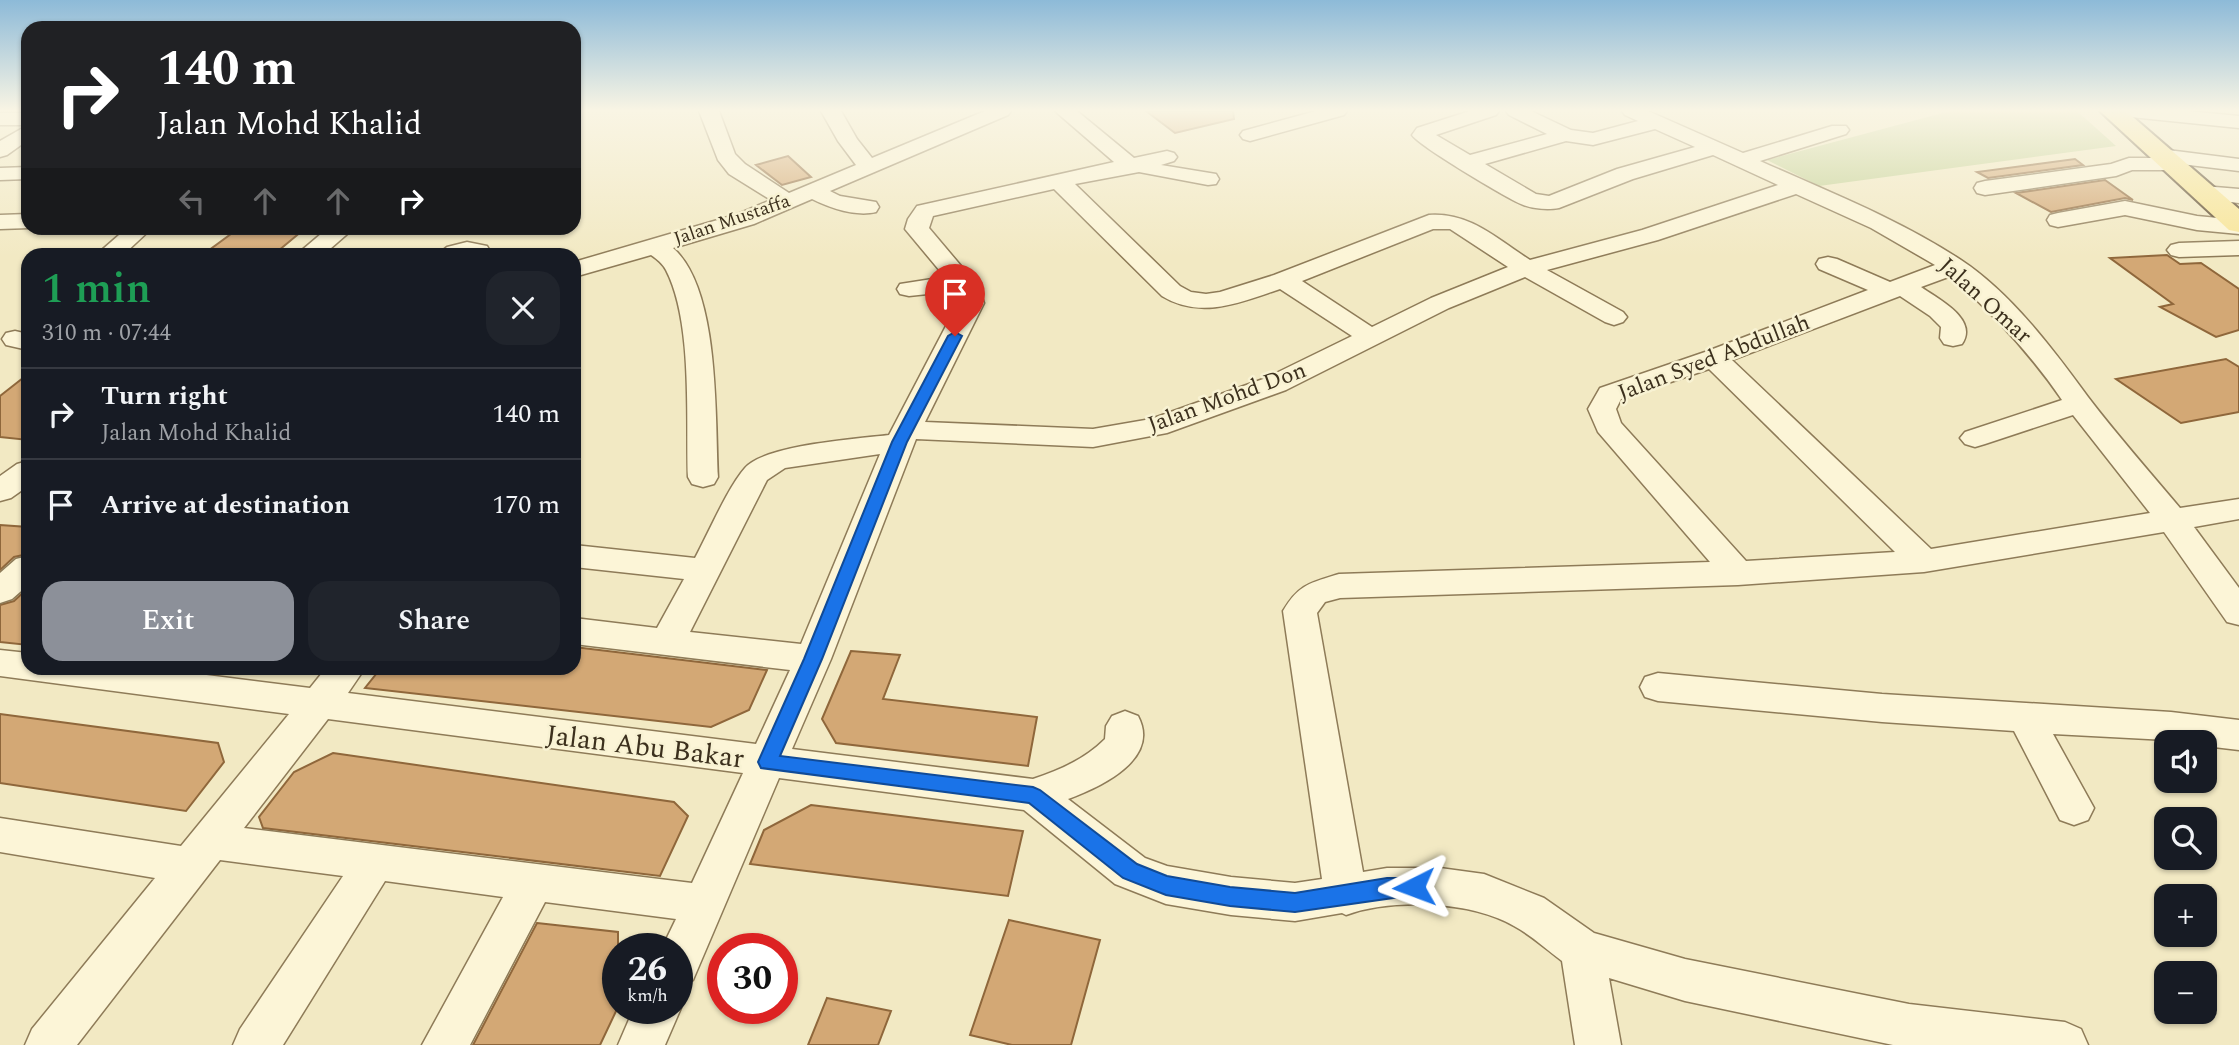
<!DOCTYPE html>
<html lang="en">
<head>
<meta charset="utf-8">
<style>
	body { margin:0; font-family:Spectral,serif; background:#20242c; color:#f1f3f6; height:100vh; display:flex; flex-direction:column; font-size:26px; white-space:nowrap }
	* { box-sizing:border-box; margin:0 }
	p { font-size:23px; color:#9ea1a6 }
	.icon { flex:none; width:38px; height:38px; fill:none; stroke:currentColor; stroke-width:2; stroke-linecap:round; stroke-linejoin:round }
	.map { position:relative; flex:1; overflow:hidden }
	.details { position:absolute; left:21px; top:248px; width:560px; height:427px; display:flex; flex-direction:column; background:#171b24; border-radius:21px; box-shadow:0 2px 5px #0004 }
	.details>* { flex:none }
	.guide { position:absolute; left:21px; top:21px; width:560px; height:214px; border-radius:21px; box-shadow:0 2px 5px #0004; background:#202124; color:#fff; overflow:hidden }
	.tools { position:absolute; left:2154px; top:730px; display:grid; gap:14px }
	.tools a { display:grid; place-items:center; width:63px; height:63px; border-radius:14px; background:#171b24; box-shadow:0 2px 5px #0004; font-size:35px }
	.speed { position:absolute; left:602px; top:933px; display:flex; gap:14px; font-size:35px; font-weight:700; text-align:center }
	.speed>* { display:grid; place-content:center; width:91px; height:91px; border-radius:50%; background:#171b24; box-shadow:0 2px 5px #0004; line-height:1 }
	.speed small { font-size:18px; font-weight:400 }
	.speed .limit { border:10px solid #d22; background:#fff; color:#111 }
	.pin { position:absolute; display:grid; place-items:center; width:60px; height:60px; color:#fff; margin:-72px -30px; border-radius:50% 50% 50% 0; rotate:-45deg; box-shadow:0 0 7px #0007 }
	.pin .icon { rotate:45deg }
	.me { position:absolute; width:77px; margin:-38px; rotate:267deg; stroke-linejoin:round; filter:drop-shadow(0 0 5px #0008) }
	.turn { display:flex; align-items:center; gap:24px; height:147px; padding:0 21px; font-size:32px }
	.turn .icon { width:91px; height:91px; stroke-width:2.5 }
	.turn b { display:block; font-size:49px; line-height:60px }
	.lanes { display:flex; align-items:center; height:66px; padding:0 21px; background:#0003; justify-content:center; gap:35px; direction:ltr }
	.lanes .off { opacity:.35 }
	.round { display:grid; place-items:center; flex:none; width:74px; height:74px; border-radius:21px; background:#20242c }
	.summary { display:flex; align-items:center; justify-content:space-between; height:119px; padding:0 21px }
	h1 { font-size:42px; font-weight:600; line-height:52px; color:#1e9e55 }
	.button { display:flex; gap:14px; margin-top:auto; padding:14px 21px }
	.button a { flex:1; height:80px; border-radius:21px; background:#8c9099; color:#fff; font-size:28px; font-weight:600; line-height:80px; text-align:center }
	.button a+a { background:#20242c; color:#f1f3f6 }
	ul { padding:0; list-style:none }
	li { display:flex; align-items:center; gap:21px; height:91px; padding:0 21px; border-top:2px solid #363941 }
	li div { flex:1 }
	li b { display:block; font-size:26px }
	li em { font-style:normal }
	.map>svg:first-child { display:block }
	.green { fill:#c3d195 }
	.building { fill:#d3a875; stroke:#8f673b; stroke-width:2 }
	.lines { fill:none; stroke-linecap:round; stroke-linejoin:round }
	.minor-casing { stroke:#8e7b58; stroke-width:3 }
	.major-casing { stroke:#5b482c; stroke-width:4 }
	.minor { fill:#fcf5d7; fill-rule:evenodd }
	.major { fill:#f8e597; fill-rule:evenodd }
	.route { fill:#1a73e8; stroke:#114b97; stroke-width:2 }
	.labels { text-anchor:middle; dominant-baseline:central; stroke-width:5; stroke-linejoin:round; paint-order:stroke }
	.far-street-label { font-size:19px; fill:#3c301d; stroke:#f8f2d3 }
	.street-label { font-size:23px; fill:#3c301d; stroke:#f8f2d3 }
	.near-street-label { font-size:28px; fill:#3c301d; stroke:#f8f2d3 }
</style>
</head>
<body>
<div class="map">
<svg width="2239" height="1045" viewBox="0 0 2239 1045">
	<rect width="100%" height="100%" fill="#f2e9c3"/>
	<path class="green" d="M1950 111H2077L2116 146 1819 186 1767 160Z"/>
	<path class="building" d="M1146 111H1233L1234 119 1175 133Z
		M788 156 811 177 782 185 756 165Z
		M2075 159 2083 165 1988 178 1977 172Z
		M2105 180 2133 200 2125 198 2051 212 2016 193Z
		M302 231 272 256H201L231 234Z
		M2167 255 2180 264 2201 263 2239 289V330L2216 337 2160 307 2173 304 2110 258Z
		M2226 359 2239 367V412L2181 423 2116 379Z
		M28 374V440L0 437V396Z
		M0 525 28 527V554L14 557 0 570Z
		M28 588V645L0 642V605L14 601Z
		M574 647 767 670 749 710 711 727 365 688 381 668H574Z
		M851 651 900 655 883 699 1037 717 1028 766 836 743 822 719Z
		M0 714 218 743 224 762 186 811 0 783Z
		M333 753 674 802 688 816 660 876 263 828 259 817 294 772Z
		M811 805 1023 831 1008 896 750 864 764 830Z
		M1009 920 1100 940 1071 1045H1012L970 1035Z
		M537 923 618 932V1007L600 1045H473Z
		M827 998 891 1011 878 1045H808Z"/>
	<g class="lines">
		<g class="minor-casing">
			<path id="minor" d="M699 111H719L735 154 745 164 789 193 856 165 838 141 821 111H841L857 139 872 158 985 111H1011L1008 115 830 191 840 196 876 202 879 207 876 212C856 217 830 208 812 199L754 224 673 248C720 289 715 417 718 477L714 484 703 487 692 484 688 477C686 418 693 322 666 270 663 264 657 259 651 255L574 277V262L738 214 771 200 729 174 718 160Z
				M1055 111H1077L1134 158 1167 151 1174 153 1177 157 1174 161 1161 165 1216 174 1219 179 1216 184 1208 185 1139 172 1075 184 1180 286 1191 292 1206 294 1220 292 1274 275 1429 215C1470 212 1497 239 1530 260L1642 230 1778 185 1713 155 1633 179 1559 208C1548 210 1532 209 1521 204 1505 197 1419 146 1412 135L1417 128 1470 111H1499L1496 115 1436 135 1470 155 1547 134 1509 115 1506 111H1531L1571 130 1593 133 1638 121 1625 115 1622 111H1648L1743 153 1832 126H1846L1849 130 1846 134 1760 161C1827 191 1899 219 1961 260 2011 293 2053 349 2088 397 2117 435 2149 471 2180 508L2239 499V519L2194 527 2239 588V625L2227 622 2164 532 1924 572 1738 585 1340 598 1325 602 1317 613 1363 872 1387 868H1440L1484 874 1544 898 1594 933 1685 959 1909 1004 2065 1022 2081 1029 2088 1045H1893L1685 1001 1609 978 1621 1045H1575L1562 961C1546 949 1531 935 1514 926 1471 901 1392 898 1346 915L1342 913 1295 921 1231 915 1166 904 1115 884 1024 810 779 778 693 980 677 986V948H662L676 919 545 902 470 1045H422L503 897 385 881 283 1045H233L240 1029 343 876 220 860 77 1045H25L32 1029 155 878 0 852V818L181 846 289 714 0 676V650L28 653V668H151L310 688 326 668H365L348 693 756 744 790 670 574 644V618L657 628 684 579 574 567V545L695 558C708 534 728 487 745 468 765 445 856 439 889 435L958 303 956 291 909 296 900 294 897 289 900 284 945 277 905 229 908 219 917 206 1114 162ZM1655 129 1695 147 1617 169 1549 196 1536 194 1485 164 1566 141 1593 145ZM1054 189 1162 296C1201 320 1241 302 1280 289L1352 336 1266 378 1151 419 1093 429 925 422 984 303 978 286 929 228 933 216ZM1796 194 1871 228 1935 265 1890 282 1837 259 1828 257 1819 259 1816 264 1819 269 1868 290 1705 352 1600 388 1588 409 1598 432 1710 562 1339 574C1310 583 1299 584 1283 611L1322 879 1295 883 1231 877 1167 866 1145 858 1068 799C1101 787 1161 759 1138 716L1125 711 1112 716 1106 726 1105 739C1085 759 1060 770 1033 779L792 749 831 659 916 439 1093 447 1167 433 1286 390 1449 308 1525 277 1605 322 1614 325 1623 322 1627 317 1623 312 1547 270 1658 240ZM1433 229H1450L1508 267 1431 298 1372 327 1302 281ZM1951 276C1993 314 2030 353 2062 400L1965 432 1960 438 1965 444 1975 447 1985 444 2073 415 2150 513 1931 549 1732 360 1900 296 1930 316 1941 327 1940 338 1944 344 1953 346 1962 344C1979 319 1938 299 1921 287ZM1709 369 1895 552 1746 561 1621 423 1616 409 1621 399ZM880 454 801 644 690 632 767 480 785 468ZM328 719 743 773 692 883 244 828Z
				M1316 111H1347L1344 115 1250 141 1243 139 1240 135 1243 131Z
				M2121 111H2187L2239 116V128L2131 117Z
				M0 113H28V140L7 155 0 157V141L28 125H0Z
				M2160 149 2239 159V171L2181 164 2179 170H2132L2116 176 1985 195 1977 193 1974 188 1977 183 1985 181 2111 164 2129 158H2152L2150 155 2153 151Z
				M28 167V179L0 180V168Z
				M2203 186 2239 189V203L2195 198 2192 193 2195 188Z
				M2125 201 2197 216 2239 220V234L2197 230 2125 215 2058 227 2050 225 2047 220 2050 215 2058 213Z
				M28 214 29 228 0 229V215Z
				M127 228H152L122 256H95Z
				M328 228H354L322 256H295Z
				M2239 241V255L2179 257 2171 255 2167 250 2171 245 2179 243Z
				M467 242 487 246 493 256H436L447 247Z
				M15 331 28 334V350L6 345 2 339 6 333Z
				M28 461V486L11 498 0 501V476L17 464Z
				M28 556V585L12 599 0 603V573L16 559Z
				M1658 673 1882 694 2171 712 2239 720V750L2205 746V742L2053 734 2094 808 2088 820 2074 825 2060 820 2014 731 1882 722 1658 701 1645 697 1640 687 1645 677Z
				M677 1000 681 1008 665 1045H618L634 1008H677Z"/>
		</g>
		<g class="major-casing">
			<path id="major" d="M2100 111H2126L2239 209V232L2229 230Z"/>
		</g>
		<use href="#minor" class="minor"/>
		<use href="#major" class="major"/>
	</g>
	<linearGradient id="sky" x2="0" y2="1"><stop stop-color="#8dbad8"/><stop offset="0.43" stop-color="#f9f5e4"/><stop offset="1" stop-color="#f9f5e4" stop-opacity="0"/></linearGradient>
	<rect width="2239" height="257" fill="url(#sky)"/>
	<path class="route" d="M955 332 962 336 907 442 822 659 780 756 1033 787 1040 790 1137 864 1167 876 1230 887 1295 893 1387 878H1414L1421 881 1424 887 1421 894 1295 912 1230 906 1166 895 1123 878 1029 803 761 768 758 762 804 659 892 442 948 336Z"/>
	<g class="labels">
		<g class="far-street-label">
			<text transform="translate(732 220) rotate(-19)">Jalan Mustaffa</text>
		</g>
		<g class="street-label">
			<text transform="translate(1985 301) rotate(42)">Jalan Omar</text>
			<text transform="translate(1714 358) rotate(-21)">Jalan Syed Abdullah</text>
			<text transform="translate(1227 398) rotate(-20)">Jalan Mohd Don</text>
		</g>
		<g class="near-street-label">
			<text transform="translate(645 747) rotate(7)">Jalan Abu Bakar</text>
		</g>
	</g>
</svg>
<div class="tools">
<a><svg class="icon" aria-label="sound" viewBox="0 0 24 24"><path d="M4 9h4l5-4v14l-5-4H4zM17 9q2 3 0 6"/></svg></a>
<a><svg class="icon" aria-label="search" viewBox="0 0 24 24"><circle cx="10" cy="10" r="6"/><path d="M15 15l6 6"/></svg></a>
<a>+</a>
<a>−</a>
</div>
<div class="speed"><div>26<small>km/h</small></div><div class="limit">30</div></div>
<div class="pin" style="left:955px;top:336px;background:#d93025"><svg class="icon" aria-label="arrive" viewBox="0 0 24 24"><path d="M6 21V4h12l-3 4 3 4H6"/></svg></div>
<svg class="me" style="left:1414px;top:887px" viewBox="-20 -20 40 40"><path d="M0-17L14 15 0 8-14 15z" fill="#1a73e8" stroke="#fff" stroke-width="4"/></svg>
<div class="guide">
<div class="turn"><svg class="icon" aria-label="right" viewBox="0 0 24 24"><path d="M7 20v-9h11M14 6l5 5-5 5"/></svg><div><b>140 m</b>Jalan Mohd Khalid</div></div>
<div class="lanes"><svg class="icon off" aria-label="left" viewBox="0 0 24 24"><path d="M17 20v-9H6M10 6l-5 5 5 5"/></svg><svg class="icon off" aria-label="ahead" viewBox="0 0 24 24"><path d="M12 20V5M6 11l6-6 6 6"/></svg><svg class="icon off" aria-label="ahead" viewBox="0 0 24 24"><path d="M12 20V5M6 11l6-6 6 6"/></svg><svg class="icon" aria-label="right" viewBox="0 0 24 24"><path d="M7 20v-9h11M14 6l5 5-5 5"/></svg></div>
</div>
<section class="details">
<div class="summary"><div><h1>1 min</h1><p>310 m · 07:44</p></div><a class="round"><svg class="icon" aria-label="close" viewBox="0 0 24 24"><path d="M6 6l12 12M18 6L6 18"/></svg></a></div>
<ul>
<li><svg class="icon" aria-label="right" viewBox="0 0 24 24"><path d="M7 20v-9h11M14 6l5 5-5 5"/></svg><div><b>Turn right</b><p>Jalan Mohd Khalid</p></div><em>140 m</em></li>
<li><svg class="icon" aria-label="arrive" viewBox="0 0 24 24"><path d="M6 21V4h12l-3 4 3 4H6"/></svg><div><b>Arrive at destination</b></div><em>170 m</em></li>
</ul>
<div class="button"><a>Exit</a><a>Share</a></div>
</section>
</div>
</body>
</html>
